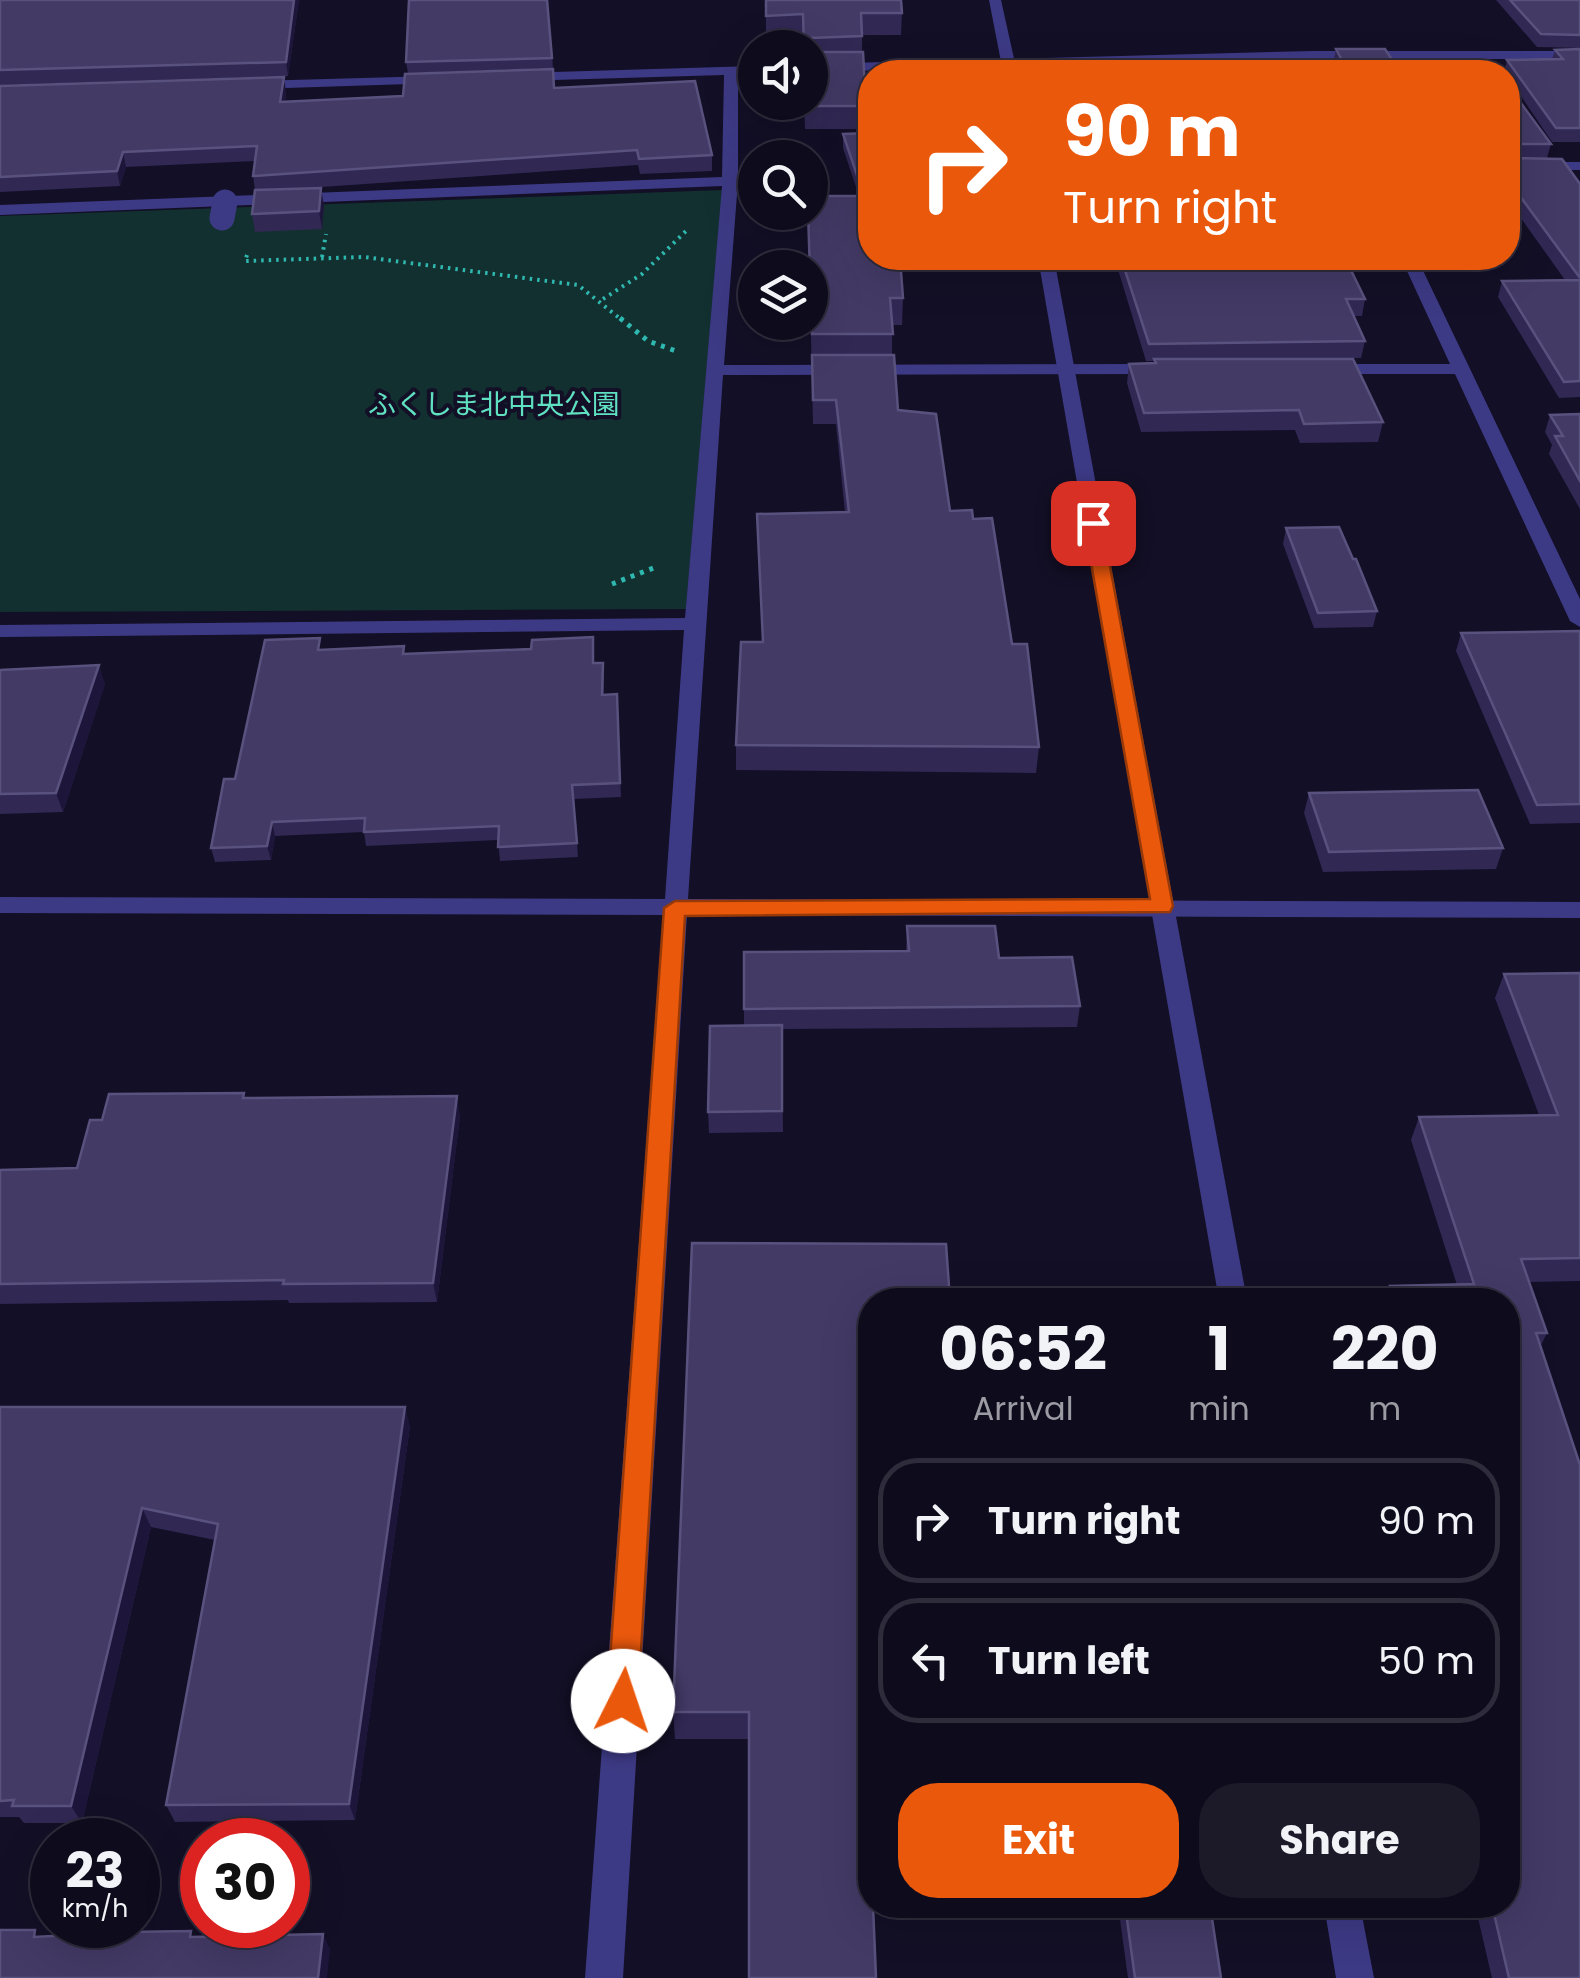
<!DOCTYPE html>
<html lang="en">
<head>
<meta charset="utf-8">
<style>
	body { margin:0; font-family:Poppins,"Noto Sans JP",sans-serif; background:#1c1929; color:#f1f3f6; height:100vh; display:flex; flex-direction:column; font-size:38px; white-space:nowrap }
	* { box-sizing:border-box; margin:0 }
	p { font-size:32px; color:#9b9ba3 }
	.icon { flex:none; width:55px; height:55px; fill:none; stroke:currentColor; stroke-width:2; stroke-linecap:round; stroke-linejoin:round }
	.map { position:relative; flex:1; overflow:hidden }
	.drawer { position:absolute; left:858px; top:1288px; width:662px; height:630px; display:flex; flex-direction:column; background:#0e0b1c; border-radius:40px; box-shadow:0 10px 40px #0002,0 0 0 2px #2e2b3b }
	.drawer>* { flex:none }
	.top-card { position:absolute; left:858px; top:60px; width:662px; height:210px; border-radius:40px; box-shadow:0 10px 40px #0002,0 0 0 2px #2e2b3b; background:#ea580c; color:#fff; overflow:hidden }
	.fabs { position:absolute; left:738px; top:30px; display:grid; gap:20px }
	.fabs a { display:grid; place-items:center; width:90px; height:90px; border-radius:50%; background:#0e0b1c; box-shadow:0 10px 40px #0002,0 0 0 2px #2e2b3b; font-size:50px }
	.speed { position:absolute; left:30px; top:1818px; display:flex; gap:20px; font-size:50px; font-weight:700; text-align:center }
	.speed>* { display:grid; place-content:center; width:130px; height:130px; border-radius:50%; background:#0e0b1c; box-shadow:0 10px 40px #0002,0 0 0 2px #2e2b3b; line-height:1 }
	.speed small { font-size:25px; font-weight:400 }
	.speed .limit { border:15px solid #d22; background:#fff; color:#111 }
	.pin { position:absolute; display:grid; place-items:center; width:85px; height:85px; color:#fff; margin:-42px; border-radius:20px; box-shadow:0 5px 15px #0006 }
	.me { position:absolute; width:110px; margin:-55px; rotate:4deg; stroke-linejoin:round; filter:drop-shadow(0 0 8px #0008) }
	.turn { display:flex; align-items:center; gap:35px; height:210px; padding:0 40px; font-size:45px }
	.turn .icon { width:130px; height:130px; stroke-width:2.5 }
	.turn b { display:block; font-size:70px; line-height:85px }
	.eta { display:flex; justify-content:space-evenly; align-items:center; height:170px; text-align:center }
	.eta b { font-size:60px; font-weight:700; line-height:70px }
	.button { display:flex; gap:20px; margin-top:auto; padding:20px 40px }
	.button a { flex:1; height:115px; border-radius:40px; background:#ea580c; color:#fff; font-size:40px; font-weight:700; line-height:115px; text-align:center }
	.button a+a { background:#1c1929; color:#f1f3f6 }
	ul { padding:0; list-style:none }
	li { display:flex; align-items:center; gap:30px; height:125px; margin:0 20px 15px; padding:0 20px; border:5px solid #2e2b3b; border-radius:40px }
	li div { flex:1 }
	li b { display:block; font-size:38px }
	li em { font-style:normal }
	.map>svg:first-child { display:block }
	.green { fill:#12302f }
	.lines { fill:none; stroke-linecap:round; stroke-linejoin:round }
	.path-far1 { stroke:#2fb8b0; stroke-width:4; stroke-dasharray:2.5 5; stroke-linecap:butt }
	.path { stroke:#2fb8b0; stroke-width:5; stroke-dasharray:4 6; stroke-linecap:butt }
	.service { stroke:#3d3a85; stroke-width:25 }
	.minor { fill:#3d3a85; fill-rule:evenodd }
	.tertiary { fill:#3d3a85; fill-rule:evenodd }
	.wall { fill:#312854 }
	.shaded-wall { fill:#1d163a }
	.building { fill:#433a66; stroke:#5a527e; stroke-width:2.5 }
	.route { fill:#ea580c; stroke:#983908; stroke-width:2.5 }
	.labels { text-anchor:middle; dominant-baseline:central; stroke-width:8; stroke-linejoin:round; paint-order:stroke }
	.far-park-label { font-size:28px; fill:#5fe0c0; stroke:#130f26 }
</style>
</head>
<body>
<div class="map">
<svg width="1580" height="1978" viewBox="0 0 1580 1978">
	<rect width="100%" height="100%" fill="#130f26"/>
	<path class="green" d="M722 190 686 609 0 612V216Z"/>
	<g class="lines">
		<path class="path-far1" d="M247 255 245 261 364 257 578 285 623 321
			M322 257 326 234
			M603 299 642 274 686 231"/>
		<path class="path" d="M620 318 648 341 676 351
			M612 584 656 567"/>
		<path class="service" d="M222 218 225 202"/>
		<path class="minor" d="M1313 51H1580V59H1313L810 72V64Z
			M755 66V74L738 75V181L724 365 1160 364 1169 369 1160 374 723 375 688 899 1580 902V918L687 915 623 1978H585L663 915 0 913V897L665 899 684 630 0 637V625L685 618 722 186 0 215V205L722 177 724 75 520 81 513 77 520 73Z
			M435 76 442 80 440 83 255 89 248 85 255 81Z
			M1508 162H1580V170H1508Z
			M1401 258H1417L1580 599V627L1570 621 1455 374H1325L1316 369 1325 364H1450Z"/>
		<path class="tertiary" d="M989 0H1001L1017 72H1003Z
			M1038 258H1054L1247 1300H1219Z
			M1324 1905H1360L1374 1978H1336Z"/>
	</g>
	<path class="wall" d="M0 0H299L288 76 0 85Z
		M548 0 553 68 408 73 406 62Z
		M766 0 902 13 901 35H862V52L866 106V129H805L804 102H810V48H803V37L766 38Z
		M1496 0H1580V48L1537 47Z
		M1336 49 1400 72H1338L1333 63Z
		M1580 49V142H1552L1508 77V72H1504L1507 60 1552 59 1555 50Z
		M0 86 286 92 285 102 554 88 712 155V171L640 174 638 165 278 190 324 206 322 229 255 232 252 214 255 190 253 176 255 161 126 167 120 186 0 192Z
		M1508 95 1551 144 1547 158 1580 184V397L1559 398 1498 297 1502 281 1565 280 1508 200Z
		M870 133V258H910L909 268H901L903 298 902 325H892V355L898 410 950 511 973 519 1012 644 1039 747 1036 773 736 770V745L763 642 757 514 845 512 836 424H813L808 212 859 196 843 148V134Z
		M1117 258H1345L1365 299 1362 316H1354L1365 341 1361 358 1269 359 1383 422 1378 442 1300 443 1295 430 1141 432 1127 383 1129 364 1154 363V361H1146L1116 263Z
		M1580 414V509L1549 454 1552 445 1545 432 1550 415Z
		M1286 528 1353 559 1377 611 1373 627 1314 628 1283 544Z
		M1580 631V823L1530 824 1456 651 1461 633Z
		M322 649 406 654 594 651V663L604 677V695L617 694 621 797 574 799 578 857 500 861 498 840 366 846 364 832 275 836 271 860 215 862 211 848 235 779Z
		M0 670 105 684 63 812 0 814Z
		M1309 793 1503 848 1496 869 1323 872 1304 813Z
		M907 926 999 958 1080 1006 1077 1027 782 1029 783 1132 709 1133 708 1112 744 1025V952L906 951Z
		M1580 973V1281L1529 1282 1547 1333 1540 1347 1580 1978H1492L1475 1905H1508V1300H1385L1390 1286 1457 1285 1411 1140 1419 1117 1539 1115 1495 998 1504 974Z
		M245 1098 460 1116 437 1302 289 1303 288 1300 0 1304V1170L77 1168 102 1120Z
		M870 1300V1739H675L673 1712Z
		M0 1407 410 1426 355 1820 175 1822 166 1805 215 1540 151 1527 82 1823H24L19 1817H0Z
		M1118 1905H1210L1221 1978H1128Z"/>
	<path class="shaded-wall" d="M294 0H299L288 76 286 62Z
		M284 77 286 92 283 117 280 102Z
		M123 152 126 167 120 186 117 171Z
		M321 188 324 206 322 229 319 211Z
		M99 665 105 684 63 812 56 793Z
		M272 822 275 836 271 860 267 846Z
		M457 1096 460 1116 437 1302 433 1283Z
		M405 1407 410 1426 355 1820 349 1804Z
		M142 1508 151 1527 82 1823 71 1806Z
		M323 1934 330 1949 327 1978H318Z"/>
	<path class="building" d="M0 0H294L286 62 0 70Z
		M409 0H547L552 58 406 62Z
		M766 0H901L902 13H861L862 36 810 38 806 41 808 48H804L803 14 766 16Z
		M1510 0H1580V35L1541 34Z
		M1336 49H1385L1400 72H1348Z
		M1580 49V128H1556L1507 60 1563 59 1555 50Z
		M810 52H863L866 106H805V102H810Z
		M553 69 554 88 695 81 712 155 639 159 637 150 253 176 257 146 123 152 117 171 0 177V86L284 77 280 102 403 96 405 74Z
		M1508 95H1515L1551 144H1512L1508 147 1509 158 1562 159 1580 184V278L1511 184H1508Z
		M870 133V196H864L843 134Z
		M321 188 319 211 252 214 255 190Z
		M810 196H870V258H900L903 298H890L893 334H812L808 212H810Z
		M1121 258H1345L1365 299H1346L1365 341 1149 344Z
		M1580 280V381L1564 382 1502 281Z
		M812 355H894L898 410 936 414 950 511 972 510 973 519 992 518 1012 644H1027L1039 747 736 745 741 642H763L757 514 849 512 836 400H813Z
		M1154 359H1353L1383 422 1304 424 1299 410 1144 413 1129 364 1156 363Z
		M1580 414V481L1555 436H1563L1550 415Z
		M1339 527 1353 559H1356L1377 611 1318 613 1286 528Z
		M1580 631V804L1537 805 1461 633Z
		M593 637V663H603L602 695 617 694 620 783 572 785 577 843 498 847 499 826 364 832 365 818 272 822 267 846 211 848 224 779H235L265 640 320 638 318 650 404 646 403 654 531 649 532 640Z
		M99 665 56 793 0 794V670Z
		M1478 790 1503 848 1329 852 1309 793Z
		M907 926H995L999 958 1072 957 1080 1006 744 1009V952L909 951Z
		M1580 973V1258L1521 1259 1547 1333H1536L1580 1465V1978H1509L1492 1905H1508V1300H1394L1390 1286 1474 1284 1419 1117 1558 1115 1504 974Z
		M782 1025V1111L708 1112 710 1026Z
		M244 1093 243 1098 457 1096 433 1283 283 1284 284 1280 0 1284V1170L77 1168 90 1120H102L109 1094Z
		M692 1243 946 1244 950 1300H870V1712H865L870 1834V1905H873L876 1978H749V1712H673Z
		M0 1407H405L349 1804 166 1805 218 1524 142 1508 71 1806H12L14 1800 0 1801Z
		M1125 1905H1210L1221 1978H1135Z
		M0 1930H35L34 1937 126 1932 191 1931 190 1937 323 1934 318 1978H0Z"/>
	<path class="route" d="M1093 517 1102 523 1173 906 1170 912 685 916 638 1701 634 1711 623 1716 612 1711 607 1701 664 908 675 901 1150 899 1084 523Z"/>
	<g class="labels">
		<g class="far-park-label">
			<text x="494" y="404">ふくしま北中央公園</text>
		</g>
	</g>
</svg>
<div class="fabs">
<a><svg class="icon" aria-label="sound" viewBox="0 0 24 24"><path d="M4 9h4l5-4v14l-5-4H4zM17 9q2 3 0 6"/></svg></a>
<a><svg class="icon" aria-label="search" viewBox="0 0 24 24"><circle cx="10" cy="10" r="6"/><path d="M15 15l6 6"/></svg></a>
<a><svg class="icon" aria-label="layers" viewBox="0 0 24 24"><path d="M12 4l9 5-9 5-9-5zM3 14l9 5 9-5"/></svg></a>
</div>
<div class="speed"><div>23<small>km/h</small></div><div class="limit">30</div></div>
<div class="pin" style="left:1093px;top:523px;background:#d93025"><svg class="icon" aria-label="arrive" viewBox="0 0 24 24"><path d="M6 21V4h12l-3 4 3 4H6"/></svg></div>
<svg class="me" style="left:623px;top:1701px" viewBox="-20 -20 40 40"><circle r="19" fill="#fff"/><path d="M0-13L10 11 0 6-10 11z" fill="#ea580c"/></svg>
<div class="top-card">
<div class="turn"><svg class="icon" aria-label="right" viewBox="0 0 24 24"><path d="M7 20v-9h11M14 6l5 5-5 5"/></svg><div><b>90 m</b>Turn right</div></div>
</div>
<section class="drawer">
<div class="eta">
<div><b>06:52</b><p>Arrival</p></div>
<div><b>1</b><p>min</p></div>
<div><b>220</b><p>m</p></div>
</div>
<ul>
<li><svg class="icon" aria-label="right" viewBox="0 0 24 24"><path d="M7 20v-9h11M14 6l5 5-5 5"/></svg><div><b>Turn right</b></div><em>90 m</em></li>
<li><svg class="icon" aria-label="left" viewBox="0 0 24 24"><path d="M17 20v-9H6M10 6l-5 5 5 5"/></svg><div><b>Turn left</b></div><em>50 m</em></li>
</ul>
<div class="button"><a>Exit</a><a>Share</a></div>
</section>
</div>
</body>
</html>
